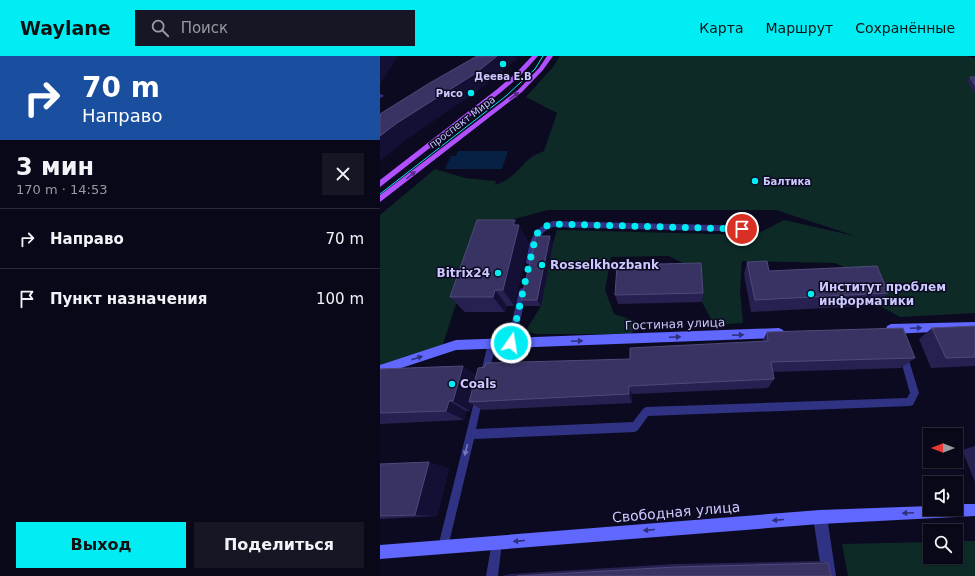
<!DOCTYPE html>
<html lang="ru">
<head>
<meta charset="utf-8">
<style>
	body { margin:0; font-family:"DejaVu Sans",sans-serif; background:#171625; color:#f1f3f6; height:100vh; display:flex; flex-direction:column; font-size:15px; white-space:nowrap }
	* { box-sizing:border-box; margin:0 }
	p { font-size:13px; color:#999aa2 }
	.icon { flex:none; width:22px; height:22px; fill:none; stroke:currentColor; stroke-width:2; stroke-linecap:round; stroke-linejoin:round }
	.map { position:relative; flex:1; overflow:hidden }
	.details { display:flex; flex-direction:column; background:#090818; width:380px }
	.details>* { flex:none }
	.top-card { background:#1a4fa0; color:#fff; overflow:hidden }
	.needle { width:26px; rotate:270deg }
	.controls { position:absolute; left:543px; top:372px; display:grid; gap:8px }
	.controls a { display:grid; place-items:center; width:40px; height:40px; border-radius:0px; background:#090818; box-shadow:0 1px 3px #0004,0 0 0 1px #292937; font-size:20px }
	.pin { position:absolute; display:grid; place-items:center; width:34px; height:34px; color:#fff; margin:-17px; border:2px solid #fff; border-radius:50%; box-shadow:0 1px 4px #0007 }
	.me { position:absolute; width:44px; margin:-22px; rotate:13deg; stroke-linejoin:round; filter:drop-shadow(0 0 3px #0008) }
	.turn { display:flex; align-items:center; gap:14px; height:84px; padding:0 16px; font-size:18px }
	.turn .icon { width:52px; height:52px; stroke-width:2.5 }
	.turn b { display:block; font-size:28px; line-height:34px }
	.round { display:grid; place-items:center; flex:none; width:42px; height:42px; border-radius:0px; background:#171625 }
	.overview { display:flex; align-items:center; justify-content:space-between; height:68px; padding:0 16px }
	h1 { font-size:24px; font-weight:700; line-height:30px }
	.button { display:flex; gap:8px; margin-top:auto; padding:8px 16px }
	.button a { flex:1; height:46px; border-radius:0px; background:#00edf4; color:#111; font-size:16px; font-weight:700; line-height:46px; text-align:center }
	.button a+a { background:#171625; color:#f1f3f6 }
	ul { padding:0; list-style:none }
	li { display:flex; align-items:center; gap:12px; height:60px; padding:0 16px; border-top:1px solid #292937 }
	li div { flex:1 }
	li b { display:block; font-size:15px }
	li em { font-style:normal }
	header { display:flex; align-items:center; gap:24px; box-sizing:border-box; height:56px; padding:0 20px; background:#00edf4; color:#111 }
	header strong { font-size:19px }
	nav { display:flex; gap:22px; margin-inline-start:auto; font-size:14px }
	.search { width:280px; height:36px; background:#171625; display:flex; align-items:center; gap:10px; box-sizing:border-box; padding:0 14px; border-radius:0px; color:#999aa2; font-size:15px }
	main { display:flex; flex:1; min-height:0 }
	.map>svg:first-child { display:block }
	.green { fill:#0d2a27 }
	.water { fill:#062143 }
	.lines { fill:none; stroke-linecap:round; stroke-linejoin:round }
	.lane { fill:#303384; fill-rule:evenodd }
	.street { fill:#303384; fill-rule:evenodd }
	.secondary { fill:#6068ff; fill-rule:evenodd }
	.primary { fill:#b150ff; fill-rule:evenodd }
	.tram { stroke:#00edf4; stroke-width:1 }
	.wall { fill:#262150 }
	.shaded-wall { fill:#141035 }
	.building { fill:#383363; stroke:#4f4a7b }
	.oneway { fill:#562a84 }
	.oneway2 { fill:#2e3079 }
	.oneway3 { fill:#7676bb }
	.route { stroke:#00edf4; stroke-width:7; stroke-dasharray:0 12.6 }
	.poi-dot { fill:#00edf4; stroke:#0c0a20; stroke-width:1.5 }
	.labels { text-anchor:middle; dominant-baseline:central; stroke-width:3; stroke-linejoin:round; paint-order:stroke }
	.far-poi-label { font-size:10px; font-weight:bold; fill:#cbc9ff; stroke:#0c0a20 }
	.far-street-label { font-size:10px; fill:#cbc9ff; stroke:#0c0a20 }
	.poi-label { font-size:12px; font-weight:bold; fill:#cbc9ff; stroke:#0c0a20; text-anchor:start }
	.street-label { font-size:12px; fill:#cbc9ff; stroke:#0c0a20 }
	.near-street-label { font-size:14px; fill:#cbc9ff; stroke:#0c0a20 }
</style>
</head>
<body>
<header>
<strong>Waylane</strong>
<div class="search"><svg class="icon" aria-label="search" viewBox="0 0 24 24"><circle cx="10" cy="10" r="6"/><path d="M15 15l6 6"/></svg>Поиск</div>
<nav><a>Карта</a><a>Маршрут</a><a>Сохранённые</a></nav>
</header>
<main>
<section class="details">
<div class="top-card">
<div class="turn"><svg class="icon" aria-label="right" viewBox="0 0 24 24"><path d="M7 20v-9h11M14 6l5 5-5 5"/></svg><div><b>70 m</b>Направо</div></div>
</div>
<div class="overview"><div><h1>3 мин</h1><p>170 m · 14:53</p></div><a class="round"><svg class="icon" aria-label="close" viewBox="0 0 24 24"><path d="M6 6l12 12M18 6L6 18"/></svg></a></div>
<ul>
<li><svg class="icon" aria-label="right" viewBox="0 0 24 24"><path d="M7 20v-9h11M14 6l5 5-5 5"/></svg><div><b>Направо</b></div><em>70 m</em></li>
<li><svg class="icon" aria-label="arrive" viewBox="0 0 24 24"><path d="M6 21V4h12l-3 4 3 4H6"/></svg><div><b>Пункт назначения</b></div><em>100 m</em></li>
</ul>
<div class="button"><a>Выход</a><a>Поделиться</a></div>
</section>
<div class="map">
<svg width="595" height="520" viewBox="0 0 595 520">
	<rect width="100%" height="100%" fill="#0c0a20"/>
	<path class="green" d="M180 0H587L595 2V257L520 261 498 249 488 222 455 207 362 205 360 234 363 267 334 269 322 246 320 216 289 200 231 201 225 234 234 258 259 266 251 278H158L145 276 161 250 173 187 177 174 375 179 404 164 475 180 396 154H168L101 172 61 294 0 312V159L55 113 85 122 116 125 115 129C136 122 138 111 153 100 156 98 161 97 164 95L177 57 146 41 173 11Z
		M576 485H595V520H468L462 488 550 486V501H576Z"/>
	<path class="water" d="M78 95H128L122 113H65L71 100H76Z"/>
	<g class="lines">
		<path class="lane" d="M0 38 3 39 4 40 0 42Z
			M173 165 375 170 378 173 375 176 173 171C156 177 157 190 154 206L153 208H147L146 206C150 185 151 173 173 165Z
			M143 232 146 233 147 235 135 287 134 290 131 291 128 290 127 287 139 235 140 233Z
			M112 284 115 285 116 288 109 316 108 319 105 320 102 319 101 316 108 288 109 285Z
			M523 294 526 295 527 298 539 337 533 349 530 350 268 360 258 374 255 376 94 383 68 491 67 495 63 496 59 495 58 491 96 338 99 337 102 338 103 341 96 373 253 366 263 353 266 351 527 342 530 337 519 298 520 295Z
			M117 481 121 482 122 486 118 520H106L112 486 113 482Z"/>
		<path class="street" d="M440 454 445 456 447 461 456 520H442L433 461 435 456Z"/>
		<path class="secondary" d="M595 266V274L511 278 507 276 506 273 507 270 511 268Z
			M399 272 403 274 404 277 403 280 399 282 76 294 0 319V309L76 284Z
			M576 448H595V460L440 468 0 503V489L440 454 550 450V453H576Z"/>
		<path class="primary" d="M152 0H158L140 20 120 37 0 131V124L116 34 135 18Z
			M167 0H173L163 14 142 36 0 146V139L138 34 159 12Z"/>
		<path class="tram" d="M0 138 126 40 155 13 163 0"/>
	</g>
	<path class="wall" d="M590 21H595V37L587 25Z
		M135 164 149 187 134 250H127L125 256H85L70 241Z
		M173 187 161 250H145L141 244Z
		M367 206 389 215 508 237 498 249 371 256 364 218Z
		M323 237 322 246 238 248 235 239Z
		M595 270V310L551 312 539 283 552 272Z
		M387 276 535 302 521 312 393 316 394 323 388 332 252 338V347L102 354 92 348 90 355H86L84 364 0 368V313L83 310 96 320 250 303 382 286Z
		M595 390V426L582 394Z
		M0 408 69 412 57 460 0 463Z
		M438 505 448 507 451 520H122L130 518 295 508Z"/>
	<path class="shaded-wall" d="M0 0H18L0 28Z
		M117 0H136L137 3 102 32 27 83 0 105V80L17 67Z
		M135 164 139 171V169L149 187 134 250 123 234 133 169Z
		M170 180 173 187 161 250 157 244Z
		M115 234 127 250 125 256 113 241Z
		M83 310 98 322 89 346 92 348 90 355 73 345Z
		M249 330 252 338V347L249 338Z
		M69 345 86 355 84 364 66 355Z
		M49 406 69 412 57 460 35 459Z"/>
	<path class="building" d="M97 0H117L96 17 17 67 0 80V61L1 60H0V58L48 28Z
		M590 21H595V29Z
		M97 164H135L133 169H139L123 234H115L113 241H70Z
		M156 180H170L157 244H141Z
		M387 205 389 215 497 210 508 237 375 244 367 206Z
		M321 207 323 237 235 239 237 209Z
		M595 270V301L566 302 552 272Z
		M523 272 535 302 391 306 394 323 249 330V338L89 346 98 312 105 311 106 307 250 303V292L388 285 387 276Z
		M83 310 73 345H69L66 355 0 357V313Z
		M49 406 35 459 0 460V408Z
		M448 507 451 520H137L295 511Z"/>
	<defs><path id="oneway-solid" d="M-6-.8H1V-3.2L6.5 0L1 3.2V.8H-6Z"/></defs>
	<g class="oneway">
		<use href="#oneway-solid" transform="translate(134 40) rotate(-37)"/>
		<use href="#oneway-solid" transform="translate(31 119) rotate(-39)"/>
	</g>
	<g class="oneway2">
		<use href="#oneway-solid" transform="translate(536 272) rotate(-2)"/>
		<use href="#oneway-solid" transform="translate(358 279) rotate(-2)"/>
		<use href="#oneway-solid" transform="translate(295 281) rotate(-2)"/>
		<use href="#oneway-solid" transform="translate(197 285) rotate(-2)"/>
		<use href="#oneway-solid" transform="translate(37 302) rotate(-18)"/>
		<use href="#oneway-solid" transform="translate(528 457) rotate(177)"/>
		<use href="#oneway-solid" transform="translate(398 464) rotate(175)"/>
		<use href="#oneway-solid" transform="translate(269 474) rotate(175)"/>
		<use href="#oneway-solid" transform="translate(139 485) rotate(175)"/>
	</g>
	<use class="oneway3" href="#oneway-solid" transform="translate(86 394) rotate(104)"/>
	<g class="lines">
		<path class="route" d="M131 287 156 179 162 171 173 168 362 173"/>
	</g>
	<g class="poi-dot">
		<circle cx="123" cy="8" r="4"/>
		<circle cx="91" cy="37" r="4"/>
		<circle cx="375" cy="125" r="4"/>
		<circle cx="162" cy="209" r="4"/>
		<circle cx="118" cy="217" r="4"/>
		<circle cx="431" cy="238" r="4"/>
		<circle cx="72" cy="328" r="4"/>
	</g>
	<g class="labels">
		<g class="far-poi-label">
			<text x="123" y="20">Деева Е.В</text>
			<text x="83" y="37" text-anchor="end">Рисо</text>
			<text x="383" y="125" text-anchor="start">Балтика</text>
		</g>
		<g class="far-street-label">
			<text transform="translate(82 66) rotate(-37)">проспект Мира</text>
		</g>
		<g class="poi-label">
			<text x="170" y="209">Rosselkhozbank</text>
			<text x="110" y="217" text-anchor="end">Bitrix24</text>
			<text x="439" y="231">Институт проблем<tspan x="439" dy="14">информатики</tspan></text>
			<text x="80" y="328">Coals</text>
		</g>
		<g class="street-label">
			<text transform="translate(295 268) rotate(-2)">Гостиная улица</text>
		</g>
		<g class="near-street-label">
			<text transform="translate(296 456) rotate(-5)">Свободная улица</text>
		</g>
	</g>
</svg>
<div class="controls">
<a><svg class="needle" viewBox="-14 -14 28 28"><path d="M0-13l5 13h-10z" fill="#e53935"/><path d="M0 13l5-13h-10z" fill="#999aa2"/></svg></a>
<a><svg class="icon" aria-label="sound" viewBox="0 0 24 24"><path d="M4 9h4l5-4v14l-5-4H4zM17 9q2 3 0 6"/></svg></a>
<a><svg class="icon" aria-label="search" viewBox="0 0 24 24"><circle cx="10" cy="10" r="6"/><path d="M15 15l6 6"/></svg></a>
</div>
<div class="pin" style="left:362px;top:173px;background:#d93025"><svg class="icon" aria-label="arrive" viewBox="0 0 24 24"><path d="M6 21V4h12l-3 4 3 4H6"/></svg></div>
<svg class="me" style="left:131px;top:287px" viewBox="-20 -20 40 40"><circle r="17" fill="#00edf4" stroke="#fff" stroke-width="3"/><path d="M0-11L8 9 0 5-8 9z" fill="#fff"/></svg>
</div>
</main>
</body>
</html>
